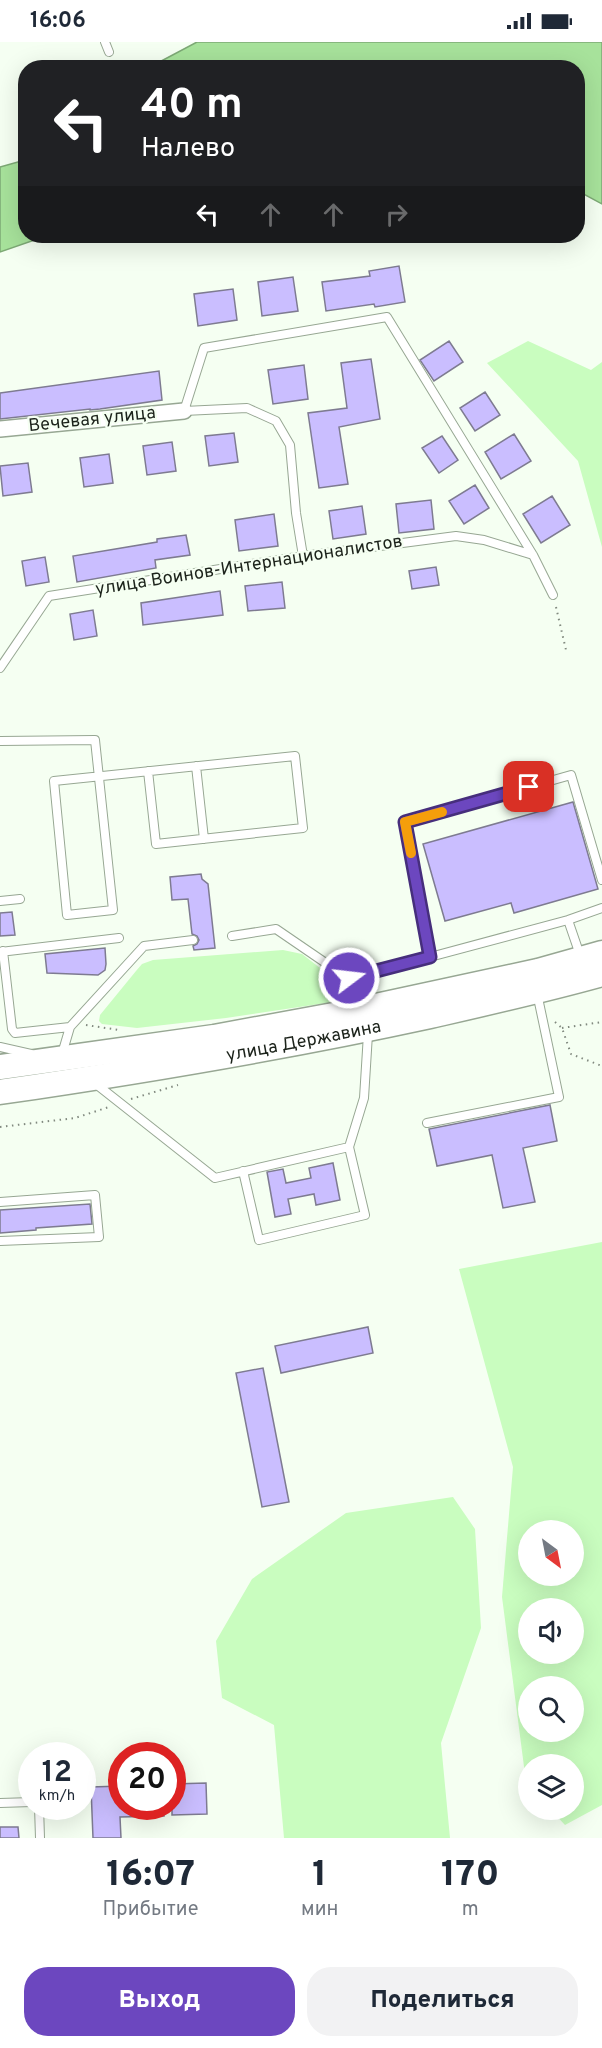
<!DOCTYPE html>
<html lang="ru">
<head>
<meta charset="utf-8">
<style>
	body { margin:0; font-family:Overpass,sans-serif; background:#f2f2f3; color:#1f2937; height:100vh; display:flex; flex-direction:column; font-size:22px; white-space:nowrap }
	* { box-sizing:border-box; margin:0 }
	p { font-size:20px; color:#747a83 }
	.icon { flex:none; width:33px; height:33px; fill:none; stroke:currentColor; stroke-width:2; stroke-linecap:round; stroke-linejoin:round }
	.map { position:relative; height:1796px; overflow:hidden }
	.panel { display:flex; flex-direction:column; background:#fff; flex:1 }
	.panel>* { flex:none }
	.top-card { position:absolute; left:18px; top:18px; width:567px; height:183px; border-radius:24px; box-shadow:0 6px 24px #0002; background:#202124; color:#fff; overflow:hidden }
	.needle { width:39px; rotate:148deg }
	.buttons { position:absolute; left:518px; top:1478px; display:grid; gap:12px }
	.buttons a { display:grid; place-items:center; width:66px; height:66px; border-radius:50%; background:#fff; box-shadow:0 6px 24px #0002; font-size:30px }
	.speed { position:absolute; left:18px; top:1700px; display:flex; gap:12px; font-size:30px; font-weight:700; text-align:center }
	.speed>* { display:grid; place-content:center; width:78px; height:78px; border-radius:50%; background:#fff; box-shadow:0 6px 24px #0002; line-height:1 }
	.speed small { font-size:15px; font-weight:400 }
	.speed .limit { border:9px solid #d22; background:#fff; color:#111 }
	.pin { position:absolute; display:grid; place-items:center; width:51px; height:51px; color:#fff; margin:-26px; border-radius:12px; box-shadow:0 3px 9px #0006 }
	.me { position:absolute; width:66px; margin:-33px; rotate:75deg; stroke-linejoin:round; filter:drop-shadow(0 0 4px #0008) }
	.turn { display:flex; align-items:center; gap:21px; height:126px; padding:0 24px; font-size:27px }
	.turn .icon { width:78px; height:78px; stroke-width:2.5 }
	.turn b { display:block; font-size:42px; line-height:51px }
	.lanes { display:flex; align-items:center; height:57px; padding:0 24px; background:#0003; justify-content:center; gap:30px; direction:ltr }
	.lanes .off { opacity:.35 }
	.eta { display:flex; justify-content:space-evenly; align-items:center; height:102px; text-align:center }
	.eta b { font-size:36px; font-weight:800; line-height:42px }
	.action { display:flex; gap:12px; margin-top:auto; padding:12px 24px }
	.action a { flex:1; height:69px; border-radius:24px; background:#6c47bf; color:#fff; font-size:24px; font-weight:800; line-height:69px; text-align:center }
	.action a+a { background:#f2f2f3; color:#1f2937 }
	.status { display:flex; justify-content:space-between; align-items:center; height:42px; padding:0 30px; background:#fff; direction:ltr }
	.status svg { height:16px; fill:currentColor }
	.map>svg:first-child { display:block }
	.green { fill:#c9fdbf; fill-rule:evenodd }
	.water { fill:#a7e29b; stroke:#7da975; stroke-width:1.5 }
	.building { fill:#cabeff; stroke:#7e7b91; stroke-width:1.5 }
	.lines { fill:none; stroke-linecap:round; stroke-linejoin:round }
	.lane-casing { stroke:#97a793; stroke-width:10 }
	.street-casing { stroke:#97a793; stroke-width:18 }
	.primary-casing { stroke:#97a793; stroke-width:27 }
	.path { stroke:#81897f; stroke-width:2; stroke-dasharray:1.5 4.5; stroke-linecap:butt }
	.lane { stroke:#fff; stroke-width:8 }
	.street { stroke:#fff; stroke-width:15 }
	.primary { stroke:#fff; stroke-width:24 }
	.route-casing { stroke:#462e7c; stroke-width:15 }
	.route { stroke:#6c47bf; stroke-width:10 }
	.slow { stroke:#f59e0b; stroke-width:10 }
	.labels { text-anchor:middle; dominant-baseline:central; stroke-width:4.5; stroke-linejoin:round; paint-order:stroke }
	.street-label { font-size:18px; fill:#1c231b; stroke:#f5fff2 }
</style>
</head>
<body>
<div class="status"><b>16:06</b><svg viewBox="0 0 49 12"><path d="M0 12V9h3v3zM5 12V6h3v6zM10 12V3h3v9zM15 12V0h3v12zM26 1h20v11H26zM47 4h2v5h-2z"/></svg></div>
<div class="map">
<svg width="602" height="1796" viewBox="0 0 602 1796">
	<rect width="100%" height="100%" fill="#f5fff2"/>
	<path class="green" d="M528 299 591 328 602 320V505L578 419 487 321Z
		M283 908 302 912 351 950 354 952 353 957 226 976 137 986 102 982 99 979 100 973 136 929 142 922 153 918Z
		M602 1200V1763L565 1783 550 1767H573V1722H528V1742L526 1740 502 1555 513 1425 459 1227ZM528 1488H573V1533H528ZM528 1566H573V1611H528ZM528 1644H573V1689H528Z
		M453 1455 475 1487 481 1586 441 1701 450 1796H284L274 1683 222 1656 216 1599 252 1537 346 1471Z"/>
	<path class="water" d="M197 0H602V162L578 149V26L150 25Z
		M25 118 26 194H46L0 210V125Z"/>
	<path class="building" d="M399 224 405 260 375 265 374 262 326 269 322 240 370 234 369 229Z
		M293 235 298 269 262 274 258 240Z
		M233 247 237 278 198 284 194 252Z
		M449 299 463 320 434 339 420 318Z
		M371 317 380 377 339 385 348 442 319 446 308 371 347 366 341 321Z
		M304 323 308 357 273 362 268 328Z
		M159 329 162 358 100 367 90 368V367L0 377V351Z
		M485 350 500 373 475 389 460 366Z
		M234 391 238 420 209 424 205 394Z
		M514 392 531 419 501 437 485 410Z
		M442 394 458 418 439 431 422 406Z
		M172 400 176 429 147 433 143 404Z
		M109 412 113 441 84 445 80 416Z
		M28 421 32 450 3 454 0 424Z
		M475 443 489 466 464 482 449 459Z
		M552 454 570 483 541 501 523 472Z
		M431 458 434 487 399 491 396 462Z
		M362 464 366 492 333 497 329 469Z
		M274 472 278 504 239 509 235 478Z
		M186 493 190 513 155 518 156 526 77 540 73 514 157 500V497Z
		M45 515 49 540 26 544 22 519Z
		M436 525 439 543 412 547 409 529Z
		M282 540 285 566 248 569 245 544Z
		M220 549 223 573 143 583 141 561Z
		M93 568 97 594 74 598 70 572Z
		M573 760 598 847 514 871 511 861 445 879 423 802Z
		M201 832 202 837 208 842 215 906 194 908 193 904 197 902 199 898 197 894 192 892 188 857 172 858 170 835Z
		M12 870 15 893 0 894V871Z
		M105 906 106 922 105 928 98 933 47 931 45 912Z
		M550 1063 557 1099 523 1106 535 1160 503 1166 492 1113 437 1124 429 1087Z
		M333 1121 340 1158 316 1163 314 1152 288 1157 291 1172 275 1175 267 1130 283 1127 286 1141 311 1136 309 1126Z
		M90 1162 92 1182 36 1186V1188L0 1191V1168Z
		M368 1285 373 1311 281 1331 275 1304Z
		M263 1326 289 1460 262 1465 236 1331Z
		M206 1741 207 1772 172 1773V1742Z
		M122 1744V1764H163L164 1774 120 1775 121 1796H93L91 1745Z
		M0 1785H18L19 1796H0Z"/>
	<g class="lines">
		<g class="lane-casing">
			<path id="lane" d="M105 0 109 10
				M303 514 296 471 290 403 276 379 247 366 184 369 204 306 387 275 533 513 553 553
				M0 626 49 554 303 514 456 494 484 498 533 513
				M0 699 95 698 113 868 67 873 54 739 295 714 303 786 156 802 148 729
				M196 724 204 797
				M602 838 571 733 405 780 430 915 568 878 602 866
				M0 859 20 857
				M568 878 580 913
				M232 894 276 887 349 937 366 963
				M3 909 12 987 15 991 70 985
				M0 910 119 896
				M349 937 430 915
				M0 1005 31 1012
				M62 1012 70 985 144 904 193 898
				M96 1042 215 1136 349 1105 364 1056 368 992
				M427 1081 559 1055 537 951
				M243 1129 259 1198 365 1173 349 1105
				M0 1160 95 1153 99 1195 0 1199
				M0 1761 32 1760
				M39 1764 40 1796"/>
		</g>
		<g class="street-casing">
			<path id="street" d="M0 387 184 369"/>
		</g>
		<g class="primary-casing">
			<g id="primary">
				<path d="M0 1025 214 995 339 972 538 929 602 911"/>
				<path id="s1" d="M0 1050C144 1029 287 1005 430 974 487 961 545 948 602 932"/>
			</g>
		</g>
		<path class="path" d="M556 565 566 608
			M555 980 562 986 571 1012 602 1024
			M86 983 119 988
			M562 986 602 980
			M131 1057 178 1043
			M0 1085 75 1076 109 1065"/>
		<use href="#lane" class="lane"/>
		<use href="#street" class="street"/>
		<use href="#primary" class="primary"/>
	</g>
	<g class="lines">
		<g class="route-casing">
			<path id="route" d="M349 936 430 915 405 780 529 745"/>
		</g>
		<use href="#route" class="route"/>
		<path class="slow" d="M411 811 405 780 442 770"/>
	</g>
	<g class="labels">
		<g class="street-label">
			<text transform="translate(92 378) rotate(-6)">Вечевая улица</text>
			<text transform="translate(249 524) rotate(-9)">улица Воинов-Интернационалистов</text>
			<text stroke="none"><textPath href="#s1" startOffset="308">улица Державина</textPath></text>
		</g>
	</g>
</svg>
<div class="buttons">
<a><svg class="needle" viewBox="-14 -14 28 28"><path d="M0-13l5 13h-10z" fill="#e53935"/><path d="M0 13l5-13h-10z" fill="#747a83"/></svg></a>
<a><svg class="icon" aria-label="sound" viewBox="0 0 24 24"><path d="M4 9h4l5-4v14l-5-4H4zM17 9q2 3 0 6"/></svg></a>
<a><svg class="icon" aria-label="search" viewBox="0 0 24 24"><circle cx="10" cy="10" r="6"/><path d="M15 15l6 6"/></svg></a>
<a><svg class="icon" aria-label="layers" viewBox="0 0 24 24"><path d="M12 4l9 5-9 5-9-5zM3 14l9 5 9-5"/></svg></a>
</div>
<div class="speed"><div>12<small>km/h</small></div><div class="limit">20</div></div>
<div class="pin" style="left:529px;top:745px;background:#d93025"><svg class="icon" aria-label="arrive" viewBox="0 0 24 24"><path d="M6 21V4h12l-3 4 3 4H6"/></svg></div>
<svg class="me" style="left:349px;top:936px" viewBox="-20 -20 40 40"><circle r="17" fill="#6c47bf" stroke="#fff" stroke-width="3"/><path d="M0-11L8 9 0 5-8 9z" fill="#fff"/></svg>
<div class="top-card">
<div class="turn"><svg class="icon" aria-label="left" viewBox="0 0 24 24"><path d="M17 20v-9H6M10 6l-5 5 5 5"/></svg><div><b>40 m</b>Налево</div></div>
<div class="lanes"><svg class="icon" aria-label="left" viewBox="0 0 24 24"><path d="M17 20v-9H6M10 6l-5 5 5 5"/></svg><svg class="icon off" aria-label="ahead" viewBox="0 0 24 24"><path d="M12 20V5M6 11l6-6 6 6"/></svg><svg class="icon off" aria-label="ahead" viewBox="0 0 24 24"><path d="M12 20V5M6 11l6-6 6 6"/></svg><svg class="icon off" aria-label="right" viewBox="0 0 24 24"><path d="M7 20v-9h11M14 6l5 5-5 5"/></svg></div>
</div>
</div>
<section class="panel">
<div class="eta">
<div><b>16:07</b><p>Прибытие</p></div>
<div><b>1</b><p>мин</p></div>
<div><b>170</b><p>m</p></div>
</div>
<div class="action"><a>Выход</a><a>Поделиться</a></div>
</section>
</body>
</html>
